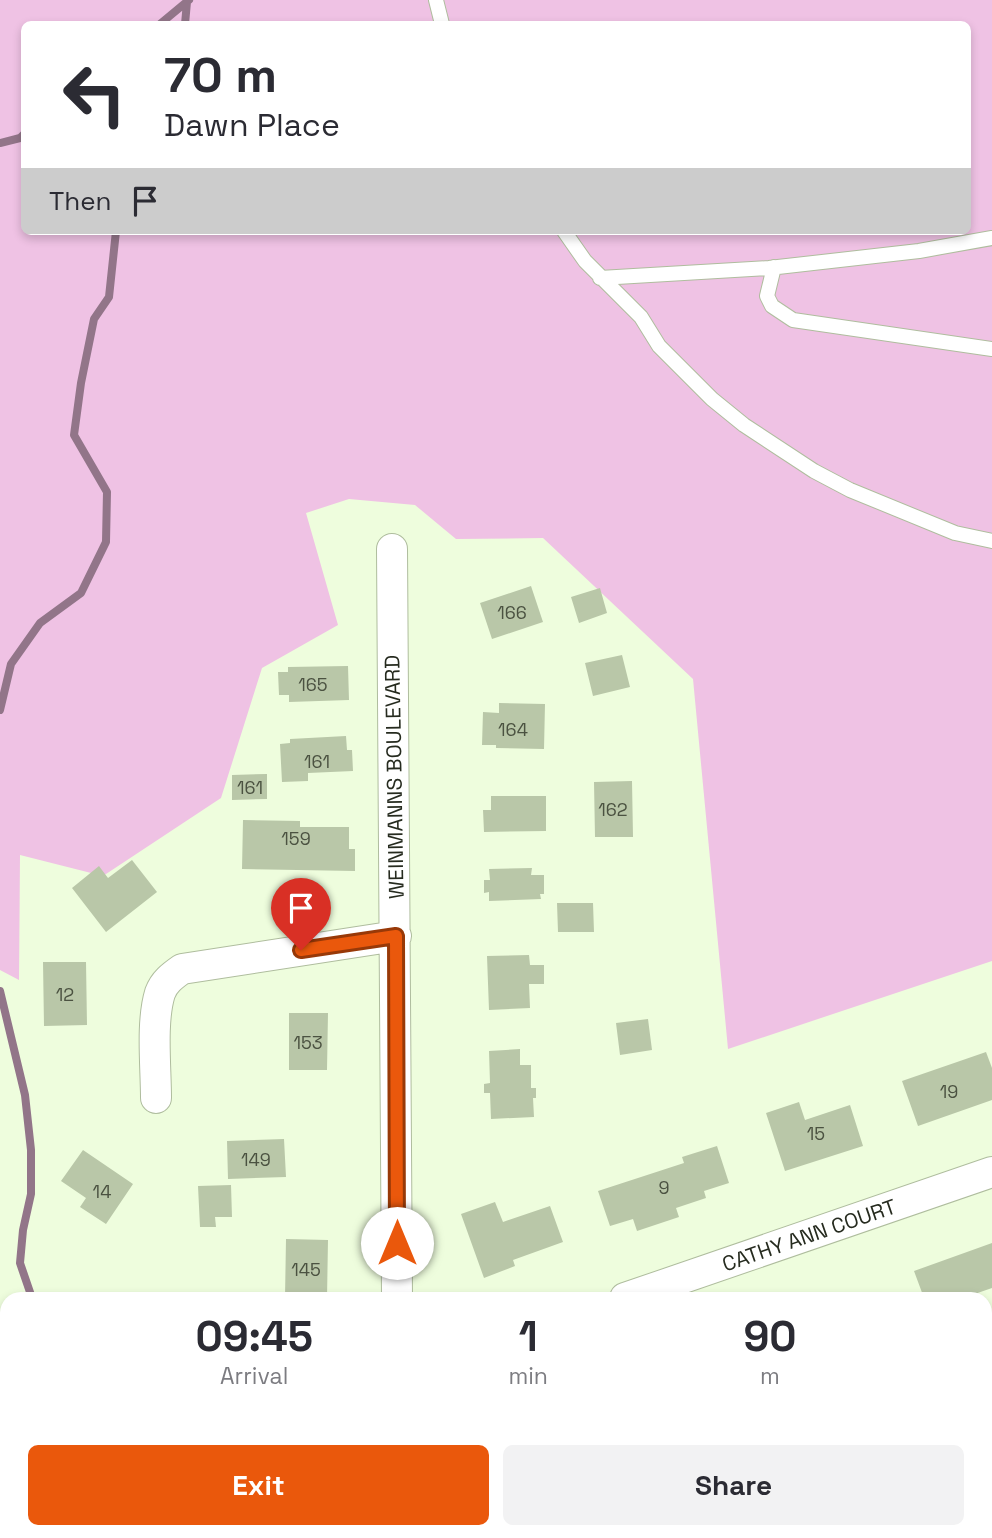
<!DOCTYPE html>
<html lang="en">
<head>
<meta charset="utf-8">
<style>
	body { margin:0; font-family:"Space Grotesk",sans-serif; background:#f2f2f3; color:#2b2b33; height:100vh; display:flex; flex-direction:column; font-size:26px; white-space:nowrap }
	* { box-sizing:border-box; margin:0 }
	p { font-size:23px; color:#7c7c81 }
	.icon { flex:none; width:38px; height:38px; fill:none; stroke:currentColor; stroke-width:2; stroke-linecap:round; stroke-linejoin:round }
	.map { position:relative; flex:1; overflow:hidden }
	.side { position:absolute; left:0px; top:1292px; width:992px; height:247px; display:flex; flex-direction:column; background:#fff; border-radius:21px 21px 0 0; box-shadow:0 4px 10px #0003 }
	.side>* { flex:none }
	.hud { position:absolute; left:21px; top:21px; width:950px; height:214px; border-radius:10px; box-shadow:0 4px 10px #0003; background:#fff; color:#2b2b33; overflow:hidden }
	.pin { position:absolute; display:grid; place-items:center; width:60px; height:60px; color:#fff; margin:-72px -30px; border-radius:50% 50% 50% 0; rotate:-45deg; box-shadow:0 0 7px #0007 }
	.pin .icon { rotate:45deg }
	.me { position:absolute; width:77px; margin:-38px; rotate:0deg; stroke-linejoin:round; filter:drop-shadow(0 0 5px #0008) }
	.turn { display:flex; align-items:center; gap:24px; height:147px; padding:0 28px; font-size:32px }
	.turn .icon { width:91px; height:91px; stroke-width:2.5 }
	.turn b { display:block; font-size:49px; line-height:60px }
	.then { display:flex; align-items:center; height:66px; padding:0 28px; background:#0003; gap:14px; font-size:26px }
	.eta { display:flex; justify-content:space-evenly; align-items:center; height:119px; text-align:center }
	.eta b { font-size:42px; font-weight:800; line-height:49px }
	.primary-button { display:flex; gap:14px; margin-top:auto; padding:14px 28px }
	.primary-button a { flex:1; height:80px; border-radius:10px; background:#ea580c; color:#fff; font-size:28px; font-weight:800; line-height:80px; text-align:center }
	.primary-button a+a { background:#f2f2f3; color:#2b2b33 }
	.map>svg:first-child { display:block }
	.green { fill:#efc2e4; fill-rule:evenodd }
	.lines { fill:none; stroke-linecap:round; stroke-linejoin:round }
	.stream { stroke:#927589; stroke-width:8 }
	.building { fill:#b9c7a8 }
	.lane-casing { stroke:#afbd9e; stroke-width:16 }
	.street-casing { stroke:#afbd9e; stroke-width:32 }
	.lane { stroke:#fff; stroke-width:14 }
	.street { stroke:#fff; stroke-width:30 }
	.route-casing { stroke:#983908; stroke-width:18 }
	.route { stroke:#ea580c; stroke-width:12 }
	.labels { text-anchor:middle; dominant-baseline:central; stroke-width:6; stroke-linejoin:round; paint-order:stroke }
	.number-label { font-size:18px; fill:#4b5241 }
	.street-label { font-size:21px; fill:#262b1f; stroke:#fff }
</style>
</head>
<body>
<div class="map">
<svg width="992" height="1538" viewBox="0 0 992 1538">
	<rect width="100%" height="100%" fill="#eefddd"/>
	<path class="green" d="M0 0H992V961L728 1049 693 679 543 538 456 539 415 505 349 499 306 513 338 625 262 668 221 798 103 876 20 855 19 980 0 970ZM24 24H968V231H24Z"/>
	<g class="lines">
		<path class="stream" d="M160 24 189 0
			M185 24 187 2
			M0 143 20 138 24 134
			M0 710 11 664 40 623 81 593 106 542 107 492 74 435 81 383 94 319 109 297 116 231
			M0 991 25 1095 31 1150V1194L23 1230 20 1263 32 1298
			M196 1531 199 1538"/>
	</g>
	<path class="building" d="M531 586 543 622 492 639 480 603Z
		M600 588 607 613 579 623 571 597Z
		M622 655 630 687 593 696 585 663Z
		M348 666 349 700 289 702V695H279L278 672H288V667Z
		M499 703 545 704 544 749 496 748V745H482L483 712 499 713Z
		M346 736 347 750H352L353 771 308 773V781L282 782 280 744 290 743V739Z
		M267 774V799L232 800V775Z
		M632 781 633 837H595L594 782Z
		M491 796H546V831L484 832 483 810H491Z
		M243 820 300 821V827H349V849H355V871L242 869Z
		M132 860 157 892 106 932 72 888 99 866 108 878Z
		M532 868 531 875H544V894H540L541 899 489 901V892L484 893V880H490L489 869Z
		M557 903H593L594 932H558Z
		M529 955 530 965H544V984H529L530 1008 489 1010 487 956Z
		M43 962H86L87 1025 44 1026Z
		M289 1013H328L327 1070H289Z
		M648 1019 652 1050 620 1055 616 1023Z
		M520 1049V1065H531V1088H536V1098H533L534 1117 491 1119 490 1093H484V1084L490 1083 489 1051Z
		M986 1052 992 1068V1100L918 1126 902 1081Z
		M799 1102 805 1120 850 1105 863 1146 785 1171 766 1113Z
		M284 1139 286 1177 228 1179 227 1141Z
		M717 1146 729 1183 704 1191 706 1198 676 1208 679 1217 637 1231 633 1219 610 1226 598 1191 684 1163 682 1157Z
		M83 1150 133 1184 106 1224 80 1207 86 1198 61 1181Z
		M231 1185 232 1217H215L216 1227H200L198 1186Z
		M495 1202 503 1222 550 1206 563 1242 513 1260 515 1266 484 1278 461 1214Z
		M286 1239 328 1240 327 1298H285Z
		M992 1243V1288L963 1298H924L914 1271Z
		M4 1415 7 1418V1472L0 1466V1420Z
		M992 1427V1477L985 1479V1429Z
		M57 1531H117L120 1535 117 1538H63Z
		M699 1531H754L756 1538H681Z
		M798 1531H825V1532L800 1538Z"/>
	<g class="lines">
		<g class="lane-casing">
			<path id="lane" d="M436 0 442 24
				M564 231 585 261 641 317 659 346 712 399 744 425 814 471 850 490 955 533 992 541
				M774 267 767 296 772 306 793 320 992 349
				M600 278 769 268 919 251 992 238"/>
		</g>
		<g class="street-casing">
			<path id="street" d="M392 549 397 1298
				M156 1098C156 1067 151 1022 160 993 164 982 172 976 182 969L396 936
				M625 1298 992 1172
				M398 1531V1538"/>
		</g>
		<use href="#lane" class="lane"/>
		<use href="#street" class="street"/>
	</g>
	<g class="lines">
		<g class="route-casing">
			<path id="route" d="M301 950 396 936 397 1243"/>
		</g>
		<use href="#route" class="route"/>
	</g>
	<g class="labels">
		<g class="number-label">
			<text x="512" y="612">166</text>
			<text x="313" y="684">165</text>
			<text x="513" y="729">164</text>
			<text x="317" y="761">161</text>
			<text x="250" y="787">161</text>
			<text x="613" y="809">162</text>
			<text x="296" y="838">159</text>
			<text x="65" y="994">12</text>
			<text x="308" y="1042">153</text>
			<text x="949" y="1091">19</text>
			<text x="816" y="1133">15</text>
			<text x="256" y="1159">149</text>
			<text x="664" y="1187">9</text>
			<text x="102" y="1191">14</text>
			<text x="306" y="1269">145</text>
		</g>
		<g class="street-label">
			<text transform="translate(394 777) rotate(-91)">WEINMANNS BOULEVARD</text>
			<text transform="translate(809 1235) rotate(-19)">CATHY ANN COURT</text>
		</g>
	</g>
</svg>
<div class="pin" style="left:301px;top:950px;background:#d93025"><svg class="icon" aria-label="arrive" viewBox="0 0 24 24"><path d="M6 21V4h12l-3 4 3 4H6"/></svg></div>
<svg class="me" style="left:397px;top:1243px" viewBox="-20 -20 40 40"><circle r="19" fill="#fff"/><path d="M0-13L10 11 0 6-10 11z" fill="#ea580c"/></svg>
<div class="hud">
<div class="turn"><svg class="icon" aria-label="left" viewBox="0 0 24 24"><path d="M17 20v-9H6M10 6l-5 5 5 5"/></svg><div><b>70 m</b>Dawn Place</div></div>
<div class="then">Then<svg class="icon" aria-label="arrive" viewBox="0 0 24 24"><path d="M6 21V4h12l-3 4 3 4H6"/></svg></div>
</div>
<section class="side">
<div class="eta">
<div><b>09:45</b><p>Arrival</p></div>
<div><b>1</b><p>min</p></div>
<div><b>90</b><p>m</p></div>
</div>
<div class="primary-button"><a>Exit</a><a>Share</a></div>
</section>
</div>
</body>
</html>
